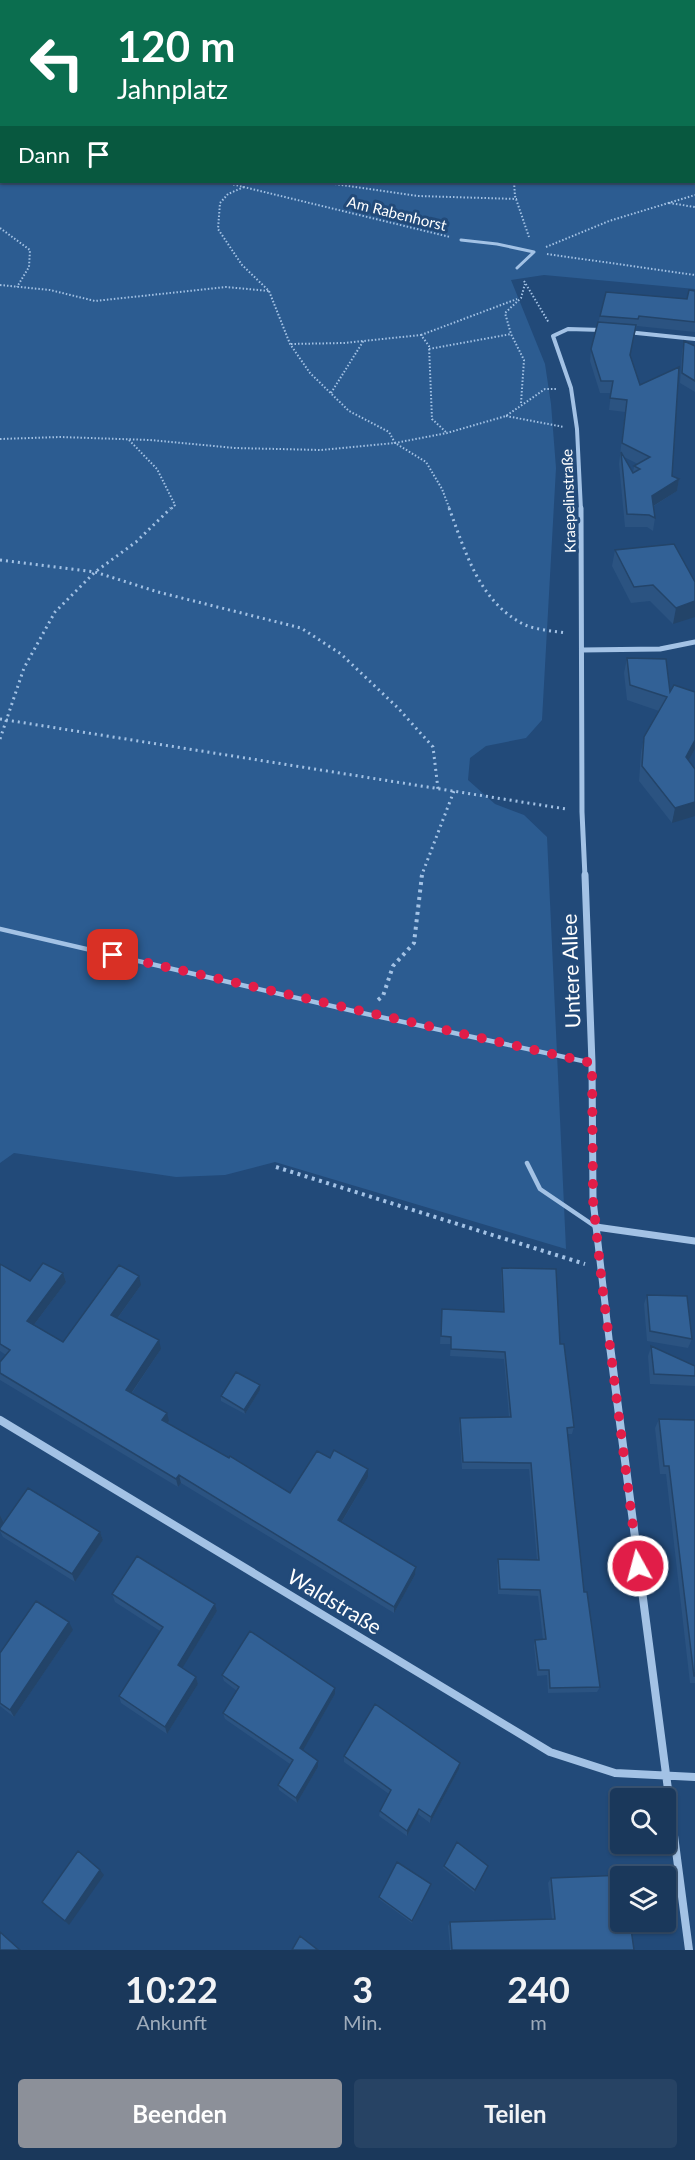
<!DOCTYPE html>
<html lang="de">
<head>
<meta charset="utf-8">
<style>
	body { margin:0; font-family:Lato,sans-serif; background:#274364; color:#f1f3f6; height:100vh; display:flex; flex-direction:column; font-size:22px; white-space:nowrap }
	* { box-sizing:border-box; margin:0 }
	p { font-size:20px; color:#9facbb }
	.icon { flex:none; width:33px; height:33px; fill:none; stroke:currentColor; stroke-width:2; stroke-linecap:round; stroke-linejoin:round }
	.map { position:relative; height:1950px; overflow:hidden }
	.side { display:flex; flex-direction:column; background:#1a385b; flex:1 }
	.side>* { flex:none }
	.hud { position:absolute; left:0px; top:0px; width:696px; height:183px; box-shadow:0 2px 4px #0004,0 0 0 2px #385271; background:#0b6e4f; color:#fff; overflow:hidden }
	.buttons { position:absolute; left:610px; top:1788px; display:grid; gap:12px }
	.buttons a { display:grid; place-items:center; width:66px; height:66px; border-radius:6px; background:#1a385b; box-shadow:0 2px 4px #0004,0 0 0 2px #385271; font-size:30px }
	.pin { position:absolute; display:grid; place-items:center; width:51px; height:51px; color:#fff; margin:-26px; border-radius:12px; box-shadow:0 3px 9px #0006 }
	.me { position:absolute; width:66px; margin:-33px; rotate:353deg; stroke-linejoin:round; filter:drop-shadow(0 0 4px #0008) }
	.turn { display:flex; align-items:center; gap:21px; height:126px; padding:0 18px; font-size:27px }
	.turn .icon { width:78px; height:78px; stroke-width:2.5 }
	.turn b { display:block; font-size:42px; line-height:51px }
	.then { display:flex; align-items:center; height:57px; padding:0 18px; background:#0003; gap:12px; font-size:22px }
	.eta { display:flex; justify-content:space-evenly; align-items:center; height:102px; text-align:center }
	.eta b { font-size:36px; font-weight:700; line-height:42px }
	.cta { display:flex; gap:12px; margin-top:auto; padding:12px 18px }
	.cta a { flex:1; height:69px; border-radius:6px; background:#8c9099; color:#fff; font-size:24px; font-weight:700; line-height:69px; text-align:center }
	.cta a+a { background:#274364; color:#f1f3f6 }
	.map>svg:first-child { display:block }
	.green { fill:#2c5c91; fill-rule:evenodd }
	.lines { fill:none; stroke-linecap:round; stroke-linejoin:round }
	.path-far2 { stroke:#a3c2e5; stroke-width:2; stroke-dasharray:1.5 2; stroke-linecap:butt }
	.path-far1 { stroke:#a3c2e5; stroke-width:3; stroke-dasharray:2 4; stroke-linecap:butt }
	.path { stroke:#a3c2e5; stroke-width:4; stroke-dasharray:3 4.5; stroke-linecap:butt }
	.lane-far1 { stroke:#a3c2e5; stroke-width:3 }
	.lane { stroke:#a3c2e5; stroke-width:4.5 }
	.street-far3 { stroke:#a3c2e5; stroke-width:4 }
	.street-far2 { stroke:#a3c2e5; stroke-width:5 }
	.street-far1 { stroke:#a3c2e5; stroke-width:7 }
	.street { stroke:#a3c2e5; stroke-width:8 }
	.wall { fill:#2b5381; fill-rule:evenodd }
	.shaded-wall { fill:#234469 }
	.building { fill:#326196; stroke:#234469; stroke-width:1.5 }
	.route { stroke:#e11d48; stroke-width:10; stroke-dasharray:0 18 }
	.labels { text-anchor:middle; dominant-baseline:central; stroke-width:6; stroke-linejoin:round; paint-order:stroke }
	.far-street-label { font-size:15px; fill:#fff; stroke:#224a79 }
	.near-street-label { font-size:21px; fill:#fff; stroke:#224a79 }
</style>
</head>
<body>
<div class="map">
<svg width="695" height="1950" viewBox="0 0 695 1950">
	<rect width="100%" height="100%" fill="#224a79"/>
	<path class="green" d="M0 0H695V289L544 275 511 280 545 364 551 404 556 468 542 720 526 738 486 746 470 758 468 780 495 804 524 815 547 837 566 1249 275 1162 225 1175 176 1177 14 1153 0 1163ZM2 2H694V182H2Z"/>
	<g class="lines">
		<path class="path-far2" d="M562 0 577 2
			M247 2 249 0
			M0 46 2 48
			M223 182 450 237
			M321 182 418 196 517 199
			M514 182 515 196 529 237
			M244 187 228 194 220 203 218 229 242 265 269 291 290 344 310 373 349 411 389 432 395 443 426 462 442 489 450 510
			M669 203 695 207
			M0 228 30 250 29 267 17 287
			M546 247 609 221 695 195
			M547 254 695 275
			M524 281 549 323
			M0 285 50 290 95 301 226 287 269 291
			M421 335 517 299
			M291 344 344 343 421 335 429 346 432 419 447 433
			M429 349 511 334
			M331 393 364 340
			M521 403 524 360 511 334 505 313 521 298 525 284
			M506 416 564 427
			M0 439 60 437 150 440 235 448 321 450 395 443 447 433 506 416 545 389H557
			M129 440 157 469 175 505 170 510"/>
		<path class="path-far1" d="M449 508C466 553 479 602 525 625 537 630 554 631 566 633
			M0 560 95 572 158 592 301 628 341 654 398 708 433 747 438 789
			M0 719 566 809
			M0 739 24 668 55 612 95 572 136 542 171 508
			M421 877 454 791"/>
		<path class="path" d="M378 1000 383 996 393 966 414 943 422 875
			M276 1167 585 1264"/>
		<path class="lane-far1" d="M461 240 497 244 534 252
			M517 268 534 252"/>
		<path class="lane" d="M0 929 362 1013 592 1063
			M527 1163 540 1189 596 1227"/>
		<path class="street-far3" d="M627 332 695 339
			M581 510 577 429 571 388 553 336 568 329 602 330"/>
		<path class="street-far2" d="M581 508 582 812 585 877
			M582 650 660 649 695 642"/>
		<path class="street-far1" d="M585 875 592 1063 593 1200 610 1347
			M596 1227 695 1241"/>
		<path class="street" d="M610 1346 689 1950
			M0 1420 550 1752 615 1773 695 1777"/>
	</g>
	<path class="wall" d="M695 291V332L637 326 636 329 630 356 672 476 679 479 677 491 654 506 655 518 653 531 647 527H625L619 464 625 412 609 410 611 393H600L590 361 591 349 600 316 687 299ZM624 457 638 464 634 466 633 473Z
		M684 341 695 346V392L680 383 682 351Z
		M615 550 695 582 673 624 650 601 631 603 612 566Z
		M627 658 670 692 695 749 688 761 672 823 639 781 641 752 644 737 659 711 627 700 624 673Z
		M0 1264 30 1281 63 1273 66 1282 34 1325 63 1342 141 1285 118 1318 161 1349 132 1393 169 1421 168 1423 290 1493 330 1458 368 1469V1477L342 1522 416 1567 415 1575 394 1613 181 1483 178 1487 0 1380V1362L6 1355 0 1351Z
		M502 1268 560 1344 574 1427 572 1434H568L584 1592 600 1687 597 1692 548 1693 547 1675 537 1676 534 1645 535 1640H543L538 1596 498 1594 497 1565 498 1559 537 1560 529 1469H462L459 1424 460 1418 509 1417 504 1359 450 1356 451 1344H440L442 1309 503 1312 501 1275Z
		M647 1295 692 1339 688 1348 647 1341 644 1304Z
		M651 1347 695 1366V1386L650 1384 648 1356Z
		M260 1390 245 1414 221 1401V1396Z
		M659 1419 695 1420V1683H690L666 1474H660L655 1428Z
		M0 1515 4 1522 100 1532 103 1540 75 1582 3 1537 0 1531Z
		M112 1594 215 1604 217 1611 182 1668 196 1677 198 1684 167 1734 121 1703 119 1696 160 1631 115 1602Z
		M73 1630 14 1717 0 1706V1653Z
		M222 1675 335 1694 303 1750 318 1767 297 1803 279 1790 278 1785 290 1764 225 1719 223 1713 237 1691 224 1681Z
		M344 1756 460 1763 459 1769 430 1823 418 1814 407 1836 379 1816 380 1811 389 1794 344 1762Z
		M444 1866H488L474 1892 443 1868Z
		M551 1878 634 1950H450L448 1926 450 1922 552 1919 548 1883Z
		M431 1884 412 1923 379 1899V1897Z"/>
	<path class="shaded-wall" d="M679 479 677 491 650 508 652 496Z
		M695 601V617L673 624 676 608Z
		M695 740V749L682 772 686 757Z
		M695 802V816L672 823 675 808Z
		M63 1273 66 1282 30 1330 27 1321Z
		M139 1276 141 1285 114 1323 111 1315Z
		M159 1340 161 1349 128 1398 126 1390Z
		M260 1385V1390L245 1414 244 1410Z
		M167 1413 169 1421 164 1428 162 1420Z
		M368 1469V1477L338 1528V1520Z
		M179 1475 181 1483 178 1487 176 1479Z
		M0 1515 4 1523 0 1529Z
		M100 1532 103 1540 75 1582 72 1574Z
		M416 1567 415 1575 394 1613V1607Z
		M215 1604 217 1611 180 1672 178 1665Z
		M69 1622 73 1630 14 1717 10 1710Z
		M196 1677 198 1684 167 1734 165 1727Z
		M335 1688V1694L301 1754 300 1748Z
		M318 1761V1767L297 1803 296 1798Z
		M460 1763 459 1769 430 1823 431 1817Z
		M419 1809 418 1814 407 1836V1831Z
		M100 1870 104 1875 69 1925 65 1921Z"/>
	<path class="building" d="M689 290 695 291V322L639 316 638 319 600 316 606 292 687 299Z
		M598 322 636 325 630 355 640 385 679 367 672 476 679 479 652 496 655 518 649 515 627 514 621 452 633 473 640 469 634 466 650 457 622 443 627 400 610 398 613 381H601L591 349Z
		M684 341 695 346V381L682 373Z
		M674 544 695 582V601L676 608 653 585 634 587 615 550Z
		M627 658 666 659 670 692 674 685 695 692V740L686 757 695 769V802L675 808 642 766 644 737 667 697 630 685Z
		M43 1263 63 1273 27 1321 63 1342 119 1265 139 1276 111 1315 159 1340 126 1390 167 1413 162 1420 229 1458 230 1456 290 1493 317 1451 330 1458 334 1450 368 1469 338 1520 416 1567 394 1607 179 1475 176 1479 0 1373V1362L10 1350 0 1344V1264L30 1281Z
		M502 1268 556 1269 560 1344H564L574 1427 567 1428 584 1592H587L600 1687 550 1688 549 1670H539L535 1640 546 1639 540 1590 500 1589 498 1559 539 1560 531 1463 463 1462 460 1418 511 1417 505 1352 451 1349V1337L441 1336 442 1309 504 1312Z
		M647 1295 687 1296 692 1339 650 1331Z
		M651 1346 695 1366V1376L654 1374Z
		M236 1372 260 1385 244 1410 221 1396Z
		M659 1419 695 1420V1676H694L669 1466H664Z
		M28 1488 100 1532 72 1574 0 1530V1528Z
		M137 1556 215 1604 178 1665 196 1677 165 1727 119 1696 163 1627 112 1594Z
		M36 1601 69 1622 10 1710 0 1703V1653Z
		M250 1631 335 1688 300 1748 318 1761 296 1798 278 1785 293 1760 223 1713 239 1687 222 1675Z
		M375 1704 460 1763 431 1817 419 1809 407 1831 380 1811 391 1790 344 1756Z
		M457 1842 488 1866 475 1890 444 1866Z
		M78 1851 100 1870 65 1921 42 1902Z
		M397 1862 431 1884 412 1921 379 1897Z
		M624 1875V1876H621V1922H630L634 1950H452L450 1922 555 1919 551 1878Z
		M0 1932 20 1950H0Z
		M300 1936 318 1950H292Z"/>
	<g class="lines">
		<path class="route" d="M113 955 592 1063 593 1200 602 1284 638 1566"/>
	</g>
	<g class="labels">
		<g class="far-street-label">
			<text transform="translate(397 213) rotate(14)">Am Rabenhorst</text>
			<text transform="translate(568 501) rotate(-92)">Kraepelinstraße</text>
		</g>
		<g class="near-street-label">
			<text transform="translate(570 971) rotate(-92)">Untere Allee</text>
			<text transform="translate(335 1601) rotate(31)">Waldstraße</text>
		</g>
	</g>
</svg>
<div class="buttons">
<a><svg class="icon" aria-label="search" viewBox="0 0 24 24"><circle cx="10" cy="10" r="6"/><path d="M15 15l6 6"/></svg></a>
<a><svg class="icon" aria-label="layers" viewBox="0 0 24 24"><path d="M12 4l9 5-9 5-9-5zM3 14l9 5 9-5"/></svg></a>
</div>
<div class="pin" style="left:113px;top:955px;background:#d93025"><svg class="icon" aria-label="arrive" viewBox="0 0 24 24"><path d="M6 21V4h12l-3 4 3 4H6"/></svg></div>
<svg class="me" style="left:638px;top:1566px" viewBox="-20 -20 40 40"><circle r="17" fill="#e11d48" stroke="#fff" stroke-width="3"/><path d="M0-11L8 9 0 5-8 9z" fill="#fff"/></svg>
<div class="hud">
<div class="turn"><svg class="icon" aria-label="left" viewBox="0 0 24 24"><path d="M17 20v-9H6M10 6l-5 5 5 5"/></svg><div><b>120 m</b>Jahnplatz</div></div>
<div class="then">Dann<svg class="icon" aria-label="arrive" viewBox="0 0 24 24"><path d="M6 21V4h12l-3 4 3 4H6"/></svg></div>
</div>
</div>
<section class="side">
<div class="eta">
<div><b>10:22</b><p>Ankunft</p></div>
<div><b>3</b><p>Min.</p></div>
<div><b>240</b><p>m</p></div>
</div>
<div class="cta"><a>Beenden</a><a>Teilen</a></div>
</section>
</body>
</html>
